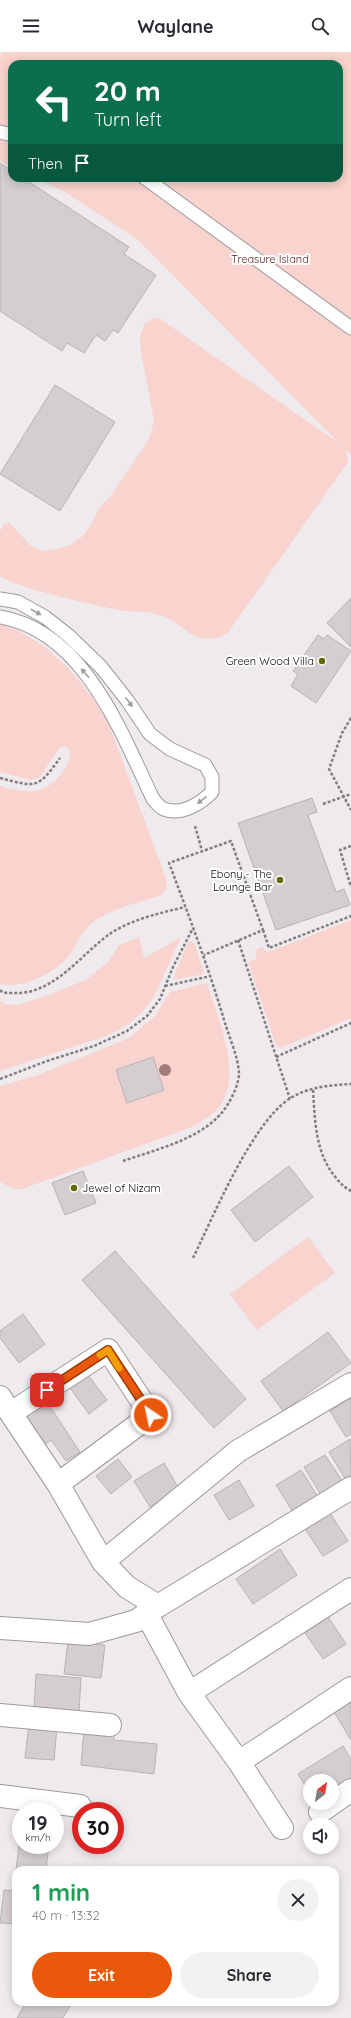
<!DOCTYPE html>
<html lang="en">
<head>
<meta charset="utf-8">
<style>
	body { margin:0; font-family:Quicksand,sans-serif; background:#f2f2f3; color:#2b2b33; height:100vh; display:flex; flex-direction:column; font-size:15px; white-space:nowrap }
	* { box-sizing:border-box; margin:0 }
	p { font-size:13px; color:#7c7c81 }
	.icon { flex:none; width:22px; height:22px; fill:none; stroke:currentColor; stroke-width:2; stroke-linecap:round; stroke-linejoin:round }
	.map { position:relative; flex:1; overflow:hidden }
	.details { position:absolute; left:12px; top:1814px; width:327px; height:140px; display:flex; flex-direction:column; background:#fff; border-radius:12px; box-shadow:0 2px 10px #0003 }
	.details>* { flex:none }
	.guide { position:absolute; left:8px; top:8px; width:335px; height:122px; border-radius:12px; box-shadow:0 2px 10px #0003; background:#0b6e4f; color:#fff; overflow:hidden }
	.needle { width:26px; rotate:31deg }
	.fabs { position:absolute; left:303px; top:1722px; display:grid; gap:8px }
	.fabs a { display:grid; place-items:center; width:36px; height:36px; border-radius:50%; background:#fff; box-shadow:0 2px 10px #0003; font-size:20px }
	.speed { position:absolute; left:12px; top:1750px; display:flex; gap:8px; font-size:20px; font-weight:700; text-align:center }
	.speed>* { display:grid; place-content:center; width:52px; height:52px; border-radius:50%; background:#fff; box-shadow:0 2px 10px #0003; line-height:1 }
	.speed small { font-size:10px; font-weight:400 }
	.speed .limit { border:6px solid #d22; background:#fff; color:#111 }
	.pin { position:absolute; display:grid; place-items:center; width:34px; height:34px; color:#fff; margin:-17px; border-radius:8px; box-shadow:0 2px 6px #0006 }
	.me { position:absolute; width:44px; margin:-22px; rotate:326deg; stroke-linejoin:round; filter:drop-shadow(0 0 3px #0008) }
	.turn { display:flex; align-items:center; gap:14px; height:84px; padding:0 20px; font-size:18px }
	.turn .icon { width:52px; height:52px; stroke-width:2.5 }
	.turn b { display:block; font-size:28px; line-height:34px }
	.then { display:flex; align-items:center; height:38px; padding:0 20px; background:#0003; gap:8px; font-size:15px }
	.round { display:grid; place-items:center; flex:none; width:42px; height:42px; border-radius:21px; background:#f2f2f3 }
	.headline { display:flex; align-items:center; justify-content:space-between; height:68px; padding:0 20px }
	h1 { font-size:24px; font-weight:700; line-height:30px; color:#1e9e55 }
	.primary-button { display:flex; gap:8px; margin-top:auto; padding:8px 20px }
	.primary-button a { flex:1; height:46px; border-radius:24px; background:#ea580c; color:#fff; font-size:16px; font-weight:700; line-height:46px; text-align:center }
	.primary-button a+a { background:#f2f2f3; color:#2b2b33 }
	header { display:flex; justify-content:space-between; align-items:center; height:52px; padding:0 20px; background:#fff; font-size:18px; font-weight:700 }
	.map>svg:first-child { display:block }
	.green { fill:#f9d3cd }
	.building { fill:#d5ced0; stroke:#b9b2b4 }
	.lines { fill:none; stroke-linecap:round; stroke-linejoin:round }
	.service-casing { stroke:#9e999d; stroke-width:15 }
	.minor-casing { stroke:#9e999d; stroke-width:24 }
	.path { stroke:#817e81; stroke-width:2.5; stroke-dasharray:3 2; stroke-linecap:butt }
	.service { stroke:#fff; stroke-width:13 }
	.minor { stroke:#fff; stroke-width:22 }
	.tree { fill:#a17b7a }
	.oneway { fill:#9e9d9e }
	.route-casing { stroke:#983908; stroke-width:10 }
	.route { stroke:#ea580c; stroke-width:7 }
	.slow { stroke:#f59e0b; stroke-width:7 }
	.poi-dot { fill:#636705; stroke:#fff; stroke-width:1.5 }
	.labels { text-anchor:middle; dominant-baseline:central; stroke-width:4; stroke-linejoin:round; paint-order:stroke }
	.park-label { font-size:11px; fill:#61211c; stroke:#fff }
	.poi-label { font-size:11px; fill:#0c0b0c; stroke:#fff; text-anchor:end }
</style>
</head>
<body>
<header><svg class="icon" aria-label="menu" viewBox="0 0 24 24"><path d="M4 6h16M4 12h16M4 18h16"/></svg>Waylane<svg class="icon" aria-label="search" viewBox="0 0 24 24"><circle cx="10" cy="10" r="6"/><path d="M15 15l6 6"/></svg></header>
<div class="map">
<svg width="351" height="1966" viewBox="0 0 351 1966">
	<rect width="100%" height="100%" fill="#efeaee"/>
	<path class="green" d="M2 0H351V403L345 397 348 407 346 413 227 582C190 598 188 570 156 562 146 559 136 560 126 559 104 556 13 535 0 524V479L4 472 10 471 30 493 42 499 57 497 70 493 83 484 91 472 100 455 112 442 149 387 154 369 141 300 140 284 145 271 151 267 159 266 340 392 138 188 65 140 35 126H339V12H12V115L0 109V5Z
		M0 572 19 579 45 595 67 615 90 642 107 667 166 827 167 836 161 843C138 851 112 856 93 870 81 879 77 894 68 905 53 922 23 937 0 932V734C11 737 23 740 34 739 52 737 72 715 70 698L65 694 59 696 40 725 31 728 0 720Z
		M351 868V966L281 996 276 993 248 910 257 907 255 898 262 895 267 900 271 899Z
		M139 885 144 906 181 885 154 945 144 958 128 973 109 983 0 1019V948L5 952 17 953 43 945 86 928 109 909 119 893Z
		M189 888 195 892 204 922 174 928 175 921Z
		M207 931C217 964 244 1023 219 1055 212 1064 202 1069 192 1075L22 1137H14L0 1130V1034L38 1023 129 986 155 964 170 940Z
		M308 1185 335 1221 257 1278 230 1242Z"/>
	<path class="building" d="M0 111 12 119V126H23L129 195 124 202 156 223 118 281 113 278 105 289 96 283 84 301 67 291 62 299 0 259Z
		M55 333 115 370 60 459 0 422Z
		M351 546V595L327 571Z
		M318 583 324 587 327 583 351 599 316 651 291 634 298 622 293 619Z
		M312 746 317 760 308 763 336 840 344 837 350 853 276 878 238 771Z
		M153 1005 164 1038 127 1051 116 1018Z
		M289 1114 313 1145 255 1190 231 1158Z
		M83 1119 96 1151 65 1163 52 1131Z
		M115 1199 246 1347 214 1376 82 1228Z
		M23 1262 45 1292 19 1311 0 1286V1279Z
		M328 1280 351 1311 283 1359 261 1329Z
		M88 1323 107 1348 89 1362 70 1336Z
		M351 1346V1382L346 1385 330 1359Z
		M47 1350 80 1400 66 1409 51 1388 41 1395 23 1367Z
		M350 1387 351 1425 346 1428 329 1400Z
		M325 1403 343 1430 321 1443 304 1415Z
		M118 1407 132 1425 111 1442 96 1424Z
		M164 1411 179 1437 150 1455 134 1429Z
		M301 1418 318 1445 293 1460 276 1433Z
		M239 1428 254 1454 229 1468 214 1443Z
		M330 1461 348 1489 323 1504 305 1477Z
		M280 1497 297 1523 253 1552 236 1527Z
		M327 1563 346 1592 323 1607 303 1578Z
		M68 1589 105 1593 101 1626 64 1622Z
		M36 1622 81 1626 79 1660 34 1656Z
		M351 1649V1688L334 1660Z
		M29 1671 57 1674 54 1708 25 1706Z
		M84 1678 114 1682V1688L157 1692 154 1722 81 1713Z
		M343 1694 351 1708V1729L332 1740V1729H310V1741L298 1722Z
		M20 1785 21 1793H49L46 1818H16Z
		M4 1838 16 1839V1872L0 1871Z
		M26 1950H72L63 1966H17Z"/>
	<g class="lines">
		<g class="service-casing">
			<path id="service" d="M0 80 12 83
				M145 126 351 276
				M0 547 18 550 45 565 69 584 101 615 127 648 150 682 170 697 205 713 212 725V740C200 752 181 764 164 757 160 756 156 750 153 747 121 680 84 579 0 565"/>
		</g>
		<g class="minor-casing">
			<path id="minor" d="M0 1345 58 1432 103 1510 127 1535 158 1554 351 1436
				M11 1361 108 1298 151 1363 58 1432
				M103 1510 238 1399 351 1332
				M146 1561 189 1641 239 1710 282 1776
				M0 1576 89 1582 136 1569 158 1554
				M189 1641 351 1537
				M0 1663 110 1673
				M239 1710 351 1636
				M0 1744 80 1754
				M320 1760 351 1738"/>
		</g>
		<path class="path" d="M351 666 342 681 329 717 351 758
			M0 726C36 735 37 738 60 706
			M323 752 351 742
			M195 774 202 799
			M351 794 340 798 351 835
			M263 878 269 896 351 864
			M238 888 290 1047
			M165 934 211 924
			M0 938C4 942 9 941 14 941 54 943 82 901 111 881 133 867 160 861 185 855
			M276 1005 351 971
			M0 1027 47 1009 94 994 127 979 147 964 160 947 173 915 193 876
			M313 1038C315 1069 315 1102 337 1127 341 1132 345 1136 351 1139
			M123 1109C157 1097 208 1086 228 1052 233 1044 239 1031 239 1021 238 1005 230 987 225 971 209 917 189 864 169 811L231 789 263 878 204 903
			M193 1206C214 1163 251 1073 289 1047 307 1035 331 1033 351 1032"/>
		<use href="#service" class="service"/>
		<use href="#minor" class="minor"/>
	</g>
	<circle class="tree" cx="165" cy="1018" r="6"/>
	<defs><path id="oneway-solid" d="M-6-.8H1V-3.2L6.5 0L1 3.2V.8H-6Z"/></defs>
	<g class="oneway">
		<use href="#oneway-solid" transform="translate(36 560) rotate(29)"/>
		<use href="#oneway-solid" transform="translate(85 621) rotate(-132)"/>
		<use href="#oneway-solid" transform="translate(129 650) rotate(54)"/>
		<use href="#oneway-solid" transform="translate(202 748) rotate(142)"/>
	</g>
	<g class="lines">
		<g class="route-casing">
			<path id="route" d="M47 1338 108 1298 151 1363"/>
		</g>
		<use href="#route" class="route"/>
		<path class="slow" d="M100 1303 108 1298 119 1316"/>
	</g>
	<g class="poi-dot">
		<circle cx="322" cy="609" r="4"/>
		<circle cx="280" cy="828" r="4"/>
		<circle cx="74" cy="1136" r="4"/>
	</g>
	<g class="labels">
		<g class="park-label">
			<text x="270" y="207">Treasure Island</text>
		</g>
		<g class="poi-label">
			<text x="314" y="609">Green Wood Villa</text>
			<text x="272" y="822">Ebony - The<tspan x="272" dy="13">Lounge Bar</tspan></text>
			<text x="82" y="1136" text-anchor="start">Jewel of Nizam</text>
		</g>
	</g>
</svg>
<div class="fabs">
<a><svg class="needle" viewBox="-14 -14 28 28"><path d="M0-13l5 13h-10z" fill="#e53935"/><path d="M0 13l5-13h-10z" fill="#7c7c81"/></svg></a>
<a><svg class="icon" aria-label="sound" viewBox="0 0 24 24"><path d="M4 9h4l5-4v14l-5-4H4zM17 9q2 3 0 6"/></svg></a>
</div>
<div class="speed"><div>19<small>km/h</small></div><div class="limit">30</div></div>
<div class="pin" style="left:47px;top:1338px;background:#d93025"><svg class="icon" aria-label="arrive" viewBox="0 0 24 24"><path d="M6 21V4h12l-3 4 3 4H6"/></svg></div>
<svg class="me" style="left:151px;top:1363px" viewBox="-20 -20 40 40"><circle r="17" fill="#ea580c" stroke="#fff" stroke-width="3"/><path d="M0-11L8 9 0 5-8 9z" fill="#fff"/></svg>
<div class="guide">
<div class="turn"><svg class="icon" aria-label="left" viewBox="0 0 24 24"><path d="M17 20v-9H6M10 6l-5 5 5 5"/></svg><div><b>20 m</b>Turn left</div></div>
<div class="then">Then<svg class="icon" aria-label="arrive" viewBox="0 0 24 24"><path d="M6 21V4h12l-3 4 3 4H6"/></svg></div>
</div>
<section class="details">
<div class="headline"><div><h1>1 min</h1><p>40 m · 13:32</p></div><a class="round"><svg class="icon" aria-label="close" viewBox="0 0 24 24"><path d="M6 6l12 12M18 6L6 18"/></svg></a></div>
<div class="primary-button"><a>Exit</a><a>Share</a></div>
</section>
</div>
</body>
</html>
